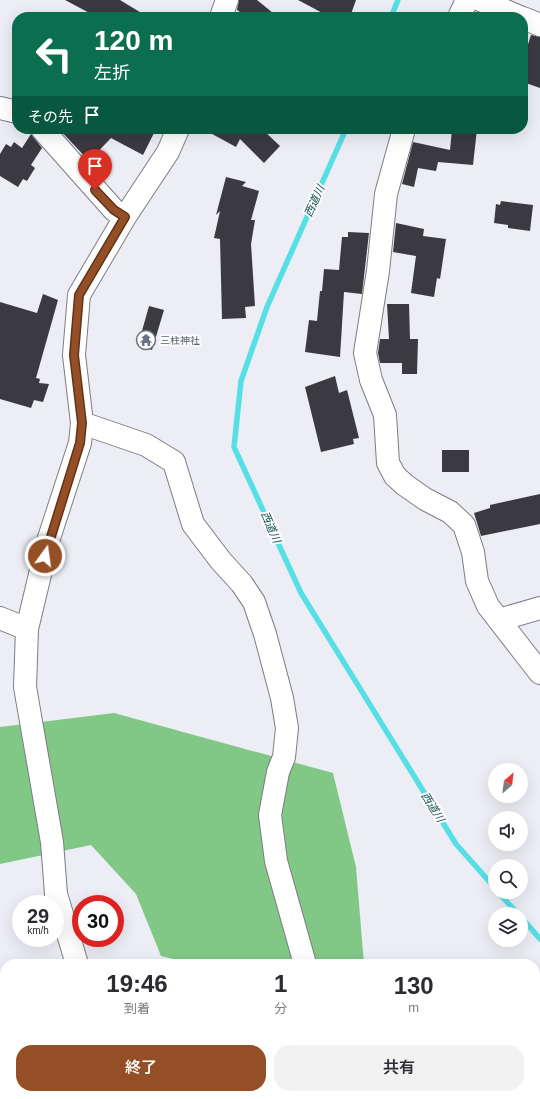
<!DOCTYPE html>
<html lang="ja">
<head>
<meta charset="utf-8">
<style>
	body { margin:0; font-family:Helvetica,"Noto Sans JP",sans-serif; background:#f2f2f3; color:#2b2b33; height:100vh; display:flex; flex-direction:column; font-size:15px; white-space:nowrap }
	* { box-sizing:border-box; margin:0 }
	p { font-size:13px; color:#7c7c81 }
	.icon { flex:none; width:22px; height:22px; fill:none; stroke:currentColor; stroke-width:2; stroke-linecap:round; stroke-linejoin:round }
	.map { position:relative; flex:1; overflow:hidden }
	.drawer { position:absolute; left:0px; top:959px; width:540px; height:140px; display:flex; flex-direction:column; background:#fff; border-radius:16px 16px 0 0; box-shadow:0 4px 16px #0002 }
	.drawer>* { flex:none }
	.guide { position:absolute; left:12px; top:12px; width:516px; height:122px; border-radius:16px; box-shadow:0 4px 16px #0002; background:#0b6e4f; color:#fff; overflow:hidden }
	.needle { width:26px; rotate:28deg }
	.controls { position:absolute; left:488px; top:763px; display:grid; gap:8px }
	.controls a { display:grid; place-items:center; width:40px; height:40px; border-radius:50%; background:#fff; box-shadow:0 4px 16px #0002; font-size:20px }
	.speed { position:absolute; left:12px; top:895px; display:flex; gap:8px; font-size:20px; font-weight:700; text-align:center }
	.speed>* { display:grid; place-content:center; width:52px; height:52px; border-radius:50%; background:#fff; box-shadow:0 4px 16px #0002; line-height:1 }
	.speed small { font-size:10px; font-weight:400 }
	.speed .limit { border:6px solid #d22; background:#fff; color:#111 }
	.pin { position:absolute; display:grid; place-items:center; width:34px; height:34px; color:#fff; margin:-41px -17px; border-radius:50% 50% 50% 0; rotate:-45deg; box-shadow:0 0 4px #0007 }
	.pin .icon { rotate:45deg }
	.me { position:absolute; width:44px; margin:-22px; rotate:14deg; stroke-linejoin:round; filter:drop-shadow(0 0 3px #0008) }
	.turn { display:flex; align-items:center; gap:14px; height:84px; padding:0 16px; font-size:18px }
	.turn .icon { width:52px; height:52px; stroke-width:2.5 }
	.turn b { display:block; font-size:28px; line-height:34px }
	.then { display:flex; align-items:center; height:38px; padding:0 16px; background:#0003; gap:8px; font-size:15px }
	.eta { display:flex; justify-content:space-evenly; align-items:center; height:68px; text-align:center }
	.eta b { font-size:24px; font-weight:600; line-height:28px }
	.primary-button { display:flex; gap:8px; margin-top:auto; padding:8px 16px }
	.primary-button a { flex:1; height:46px; border-radius:16px; background:#954f27; color:#fff; font-size:16px; font-weight:600; line-height:46px; text-align:center }
	.primary-button a+a { background:#f2f2f3; color:#2b2b33 }
	.map>svg:first-child { display:block }
	.forest { fill:#81c887 }
	.lines { fill:none; stroke-linecap:round; stroke-linejoin:round }
	.stream { stroke:#57dfe6; stroke-width:5.5 }
	.building { fill:#3a3a40 }
	.minor-casing { stroke:#7c7c84; stroke-width:24 }
	.minor { stroke:#fff; stroke-width:22 }
	.route-casing { stroke:#613319; stroke-width:10 }
	.route { stroke:#954f27; stroke-width:7 }
	.labels { text-anchor:middle; dominant-baseline:central; stroke-width:4; stroke-linejoin:round; paint-order:stroke }
	.worship-label { font-size:10px; fill:#5b616d; stroke:#fbfbfe; text-anchor:start }
	.water-label { font-size:11px; font-style:italic; fill:#175255; stroke:#fbfbfe }
</style>
</head>
<body>
<div class="map">
<svg width="540" height="1099" viewBox="0 0 540 1099">
	<rect width="100%" height="100%" fill="#ededf5"/>
	<path class="forest" d="M114 713 333 773 356 867 364 964H193L161 956 136 894 91 845 0 864V727Z"/>
	<g class="lines">
		<path class="stream" d="M391 17 398 0
			M346 129 267 307 241 381 234 447 301 593 456 844 495 888
			M498 892 518 914
			M521 917 540 939"/>
	</g>
	<path class="building" d="M65 0H120L148 17H97Z
		M239 0H257L278 17H249L243 14 237 10Z
		M298 0H356L350 17H330Z
		M531 35 540 37V88L523 82V60Z
		M59 129H156L143 155 111 138 89 161Z
		M203 129H262L280 146 264 163 240 139 236 147Z
		M452 129H477L473 165 438 162 436 171 418 168 414 187 402 184 413 142 450 150Z
		M31 134 42 148 31 165 35 168 27 181 23 179 18 187 0 176V154L6 144 11 147 14 142 22 148Z
		M226 177 246 182 242 186 259 191 251 220H255L251 244 255 306 245 307 246 318 222 319 220 239 214 238 220 211 216 215Z
		M501 201 533 205 530 231 508 228V225L494 223 496 204 500 205Z
		M396 223 424 229 423 236 446 239 440 279 437 278 434 297 411 293 416 256 393 252Z
		M348 232 369 233 362 294 344 292 340 357 305 352 309 320 317 321 320 291H322L324 269 339 270 342 237H348Z
		M43 294 58 300 36 378 40 379 39 383 49 384 43 402 34 400 31 408 0 399V302L37 313Z
		M387 304H409L410 339H418L417 374H402V363H380L378 353 380 339H389Z
		M149 306 164 310 152 350 138 345Z
		M335 376 339 393 347 390 359 438 353 439 354 444 321 452 305 387Z
		M442 450H469V472H442Z
		M540 494V524L481 536 474 513 490 508V505Z"/>
	<g class="lines">
		<g class="minor-casing">
			<path id="minor" d="M480 0 520 17
				M221 17 227 0
				M459 17 467 0
				M523 18 540 25
				M0 108 17 112
				M42 129 114 210 125 217
				M404 129 386 194 378 271 365 353 371 380 385 415 388 463 395 476 405 485 425 499 450 512 464 525 473 552 477 581 488 606 540 673
				M82 423 146 445 174 462 193 524 221 561 242 584 254 602 265 634 282 698 287 728 284 757 278 772 270 815 276 861 305 964
				M0 618 27 629
				M499 620 540 608
				M77 964 56 894 52 842 25 687 27 629 48 541 80 443 82 423 74 355 79 295 125 217 168 152 178 129
				M118 1094 119 1099
				M317 1099V1094"/>
		</g>
		<use href="#minor" class="minor"/>
	</g>
	<g class="lines">
		<g class="route-casing">
			<path id="route" d="M45 556 80 443 82 423 74 355 79 295 125 217 114 210 95 190"/>
		</g>
		<use href="#route" class="route"/>
	</g>
	<defs>
		<g id="temple-ring" transform="scale(1)"><circle r="9.5" fill="#fbfbfe" stroke="#6b7280" stroke-width="1.5"/><path d="M0-6L5-2H3V0L6.5 2.5H4V6H1.5V3h-3V6H-4V2.5H-6.5L-3 0V-2H-5Z" fill="#6b7280"/></g>
	</defs>
	<g fill-rule="evenodd">
		<use href="#temple-ring" x="146" y="340"/>
	</g>
	<g class="labels">
		<g class="worship-label">
			<text x="160" y="340">三柱神社</text>
		</g>
		<g class="water-label">
			<text transform="translate(314 201) rotate(-66)">西道川</text>
			<text transform="translate(271 527) rotate(66)">西道川</text>
			<text transform="translate(433 807) rotate(58)">西道川</text>
		</g>
	</g>
</svg>
<div class="controls">
<a><svg class="needle" viewBox="-14 -14 28 28"><path d="M0-13l5 13h-10z" fill="#e53935"/><path d="M0 13l5-13h-10z" fill="#7c7c81"/></svg></a>
<a><svg class="icon" aria-label="sound" viewBox="0 0 24 24"><path d="M4 9h4l5-4v14l-5-4H4zM17 9q2 3 0 6"/></svg></a>
<a><svg class="icon" aria-label="search" viewBox="0 0 24 24"><circle cx="10" cy="10" r="6"/><path d="M15 15l6 6"/></svg></a>
<a><svg class="icon" aria-label="layers" viewBox="0 0 24 24"><path d="M12 4l9 5-9 5-9-5zM3 14l9 5 9-5"/></svg></a>
</div>
<div class="speed"><div>29<small>km/h</small></div><div class="limit">30</div></div>
<div class="pin" style="left:95px;top:190px;background:#d93025"><svg class="icon" aria-label="arrive" viewBox="0 0 24 24"><path d="M6 21V4h12l-3 4 3 4H6"/></svg></div>
<svg class="me" style="left:45px;top:556px" viewBox="-20 -20 40 40"><circle r="17" fill="#954f27" stroke="#fff" stroke-width="3"/><path d="M0-11L8 9 0 5-8 9z" fill="#fff"/></svg>
<div class="guide">
<div class="turn"><svg class="icon" aria-label="left" viewBox="0 0 24 24"><path d="M17 20v-9H6M10 6l-5 5 5 5"/></svg><div><b>120 m</b>左折</div></div>
<div class="then">その先<svg class="icon" aria-label="arrive" viewBox="0 0 24 24"><path d="M6 21V4h12l-3 4 3 4H6"/></svg></div>
</div>
<section class="drawer">
<div class="eta">
<div><b>19:46</b><p>到着</p></div>
<div><b>1</b><p>分</p></div>
<div><b>130</b><p>m</p></div>
</div>
<div class="primary-button"><a>終了</a><a>共有</a></div>
</section>
</div>
</body>
</html>
